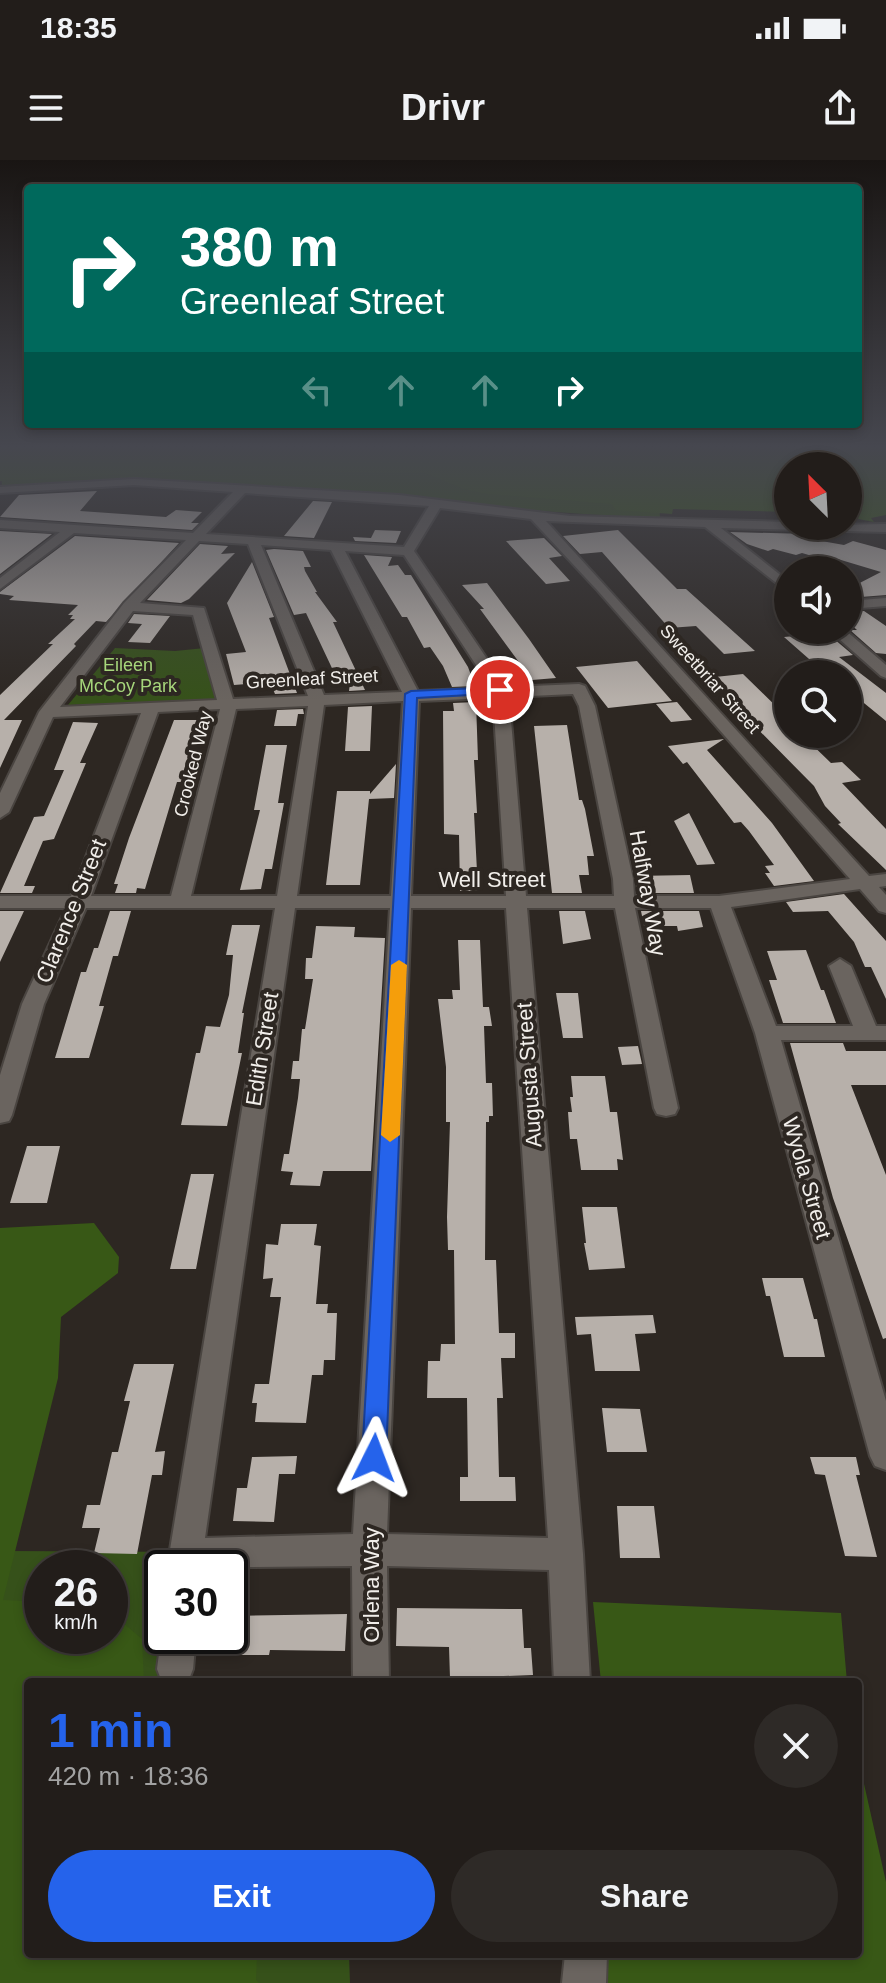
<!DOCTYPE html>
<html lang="en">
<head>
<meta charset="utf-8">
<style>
	body { margin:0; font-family:Arial,sans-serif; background:#2e2a27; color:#f1f3f6; height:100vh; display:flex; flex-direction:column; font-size:30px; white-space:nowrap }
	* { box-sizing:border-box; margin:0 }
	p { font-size:26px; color:#a2a2a2 }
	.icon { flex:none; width:44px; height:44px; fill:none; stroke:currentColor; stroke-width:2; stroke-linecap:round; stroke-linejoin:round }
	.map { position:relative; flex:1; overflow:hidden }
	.sheet { position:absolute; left:24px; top:1518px; width:838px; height:280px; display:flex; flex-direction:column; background:#221d1a; border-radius:8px; box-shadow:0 4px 12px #0003,0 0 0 2px #3f3b39 }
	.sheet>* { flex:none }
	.guide { position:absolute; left:24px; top:24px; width:838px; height:244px; border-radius:8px; box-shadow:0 4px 12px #0003,0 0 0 2px #3f3b39; background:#00695c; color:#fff; overflow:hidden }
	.needle { width:52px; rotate:336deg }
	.tools { position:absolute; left:774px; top:292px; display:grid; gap:16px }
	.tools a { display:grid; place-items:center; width:88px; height:88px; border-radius:50%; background:#221d1a; box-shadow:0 4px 12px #0003,0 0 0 2px #3f3b39; font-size:40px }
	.speed { position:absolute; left:24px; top:1390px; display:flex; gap:16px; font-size:40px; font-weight:700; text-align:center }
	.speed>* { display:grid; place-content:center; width:104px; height:104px; border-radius:50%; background:#221d1a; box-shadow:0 4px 12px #0003,0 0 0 2px #3f3b39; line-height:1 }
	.speed small { font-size:20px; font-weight:400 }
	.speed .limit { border:4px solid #111; border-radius:12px; background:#fff; color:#111 }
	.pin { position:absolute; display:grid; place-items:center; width:68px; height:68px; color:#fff; margin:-34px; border:4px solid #fff; border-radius:50%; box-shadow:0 2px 8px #0007 }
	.me { position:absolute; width:88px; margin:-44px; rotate:3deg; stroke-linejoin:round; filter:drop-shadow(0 0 6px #0008) }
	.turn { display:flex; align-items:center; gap:28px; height:168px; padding:0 24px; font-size:36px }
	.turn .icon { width:104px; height:104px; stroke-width:2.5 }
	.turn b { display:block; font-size:56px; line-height:68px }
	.lanes { display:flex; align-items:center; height:76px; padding:0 24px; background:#0003; justify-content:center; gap:40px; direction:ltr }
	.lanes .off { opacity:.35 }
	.round { display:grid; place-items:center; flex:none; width:84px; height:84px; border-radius:42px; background:#2e2a27 }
	.headline { display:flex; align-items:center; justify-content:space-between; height:136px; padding:0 24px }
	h1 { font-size:48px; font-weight:600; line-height:60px; color:#2563eb }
	.primary-button { display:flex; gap:16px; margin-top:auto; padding:16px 24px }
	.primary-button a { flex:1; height:92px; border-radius:48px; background:#2563eb; color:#fff; font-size:32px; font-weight:600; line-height:92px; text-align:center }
	.primary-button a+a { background:#2e2a27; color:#f1f3f6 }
	.status { display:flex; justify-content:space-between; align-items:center; height:56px; padding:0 40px; background:#221d1a; direction:ltr }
	.status svg { height:22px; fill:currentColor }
	header { display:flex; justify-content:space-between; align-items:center; height:104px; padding:0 24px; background:#221d1a; font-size:36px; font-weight:600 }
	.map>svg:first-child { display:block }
	.green { fill:#36511a; fill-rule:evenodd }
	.forest { fill:#385816 }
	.building { fill:#b7b0aa }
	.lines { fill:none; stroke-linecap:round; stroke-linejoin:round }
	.minor-casing { stroke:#4a4541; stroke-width:4 }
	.minor { fill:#6a645f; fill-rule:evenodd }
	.route { fill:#2563eb; stroke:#184099; stroke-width:2 }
	.slow { fill:#f59e0b }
	.labels { text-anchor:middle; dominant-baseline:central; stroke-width:8; stroke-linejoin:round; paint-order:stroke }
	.far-park-label { font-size:18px; fill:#a6d67b; stroke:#2d2722 }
	.far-street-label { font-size:18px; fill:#f1eeea; stroke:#2d2722 }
	.street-label { font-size:22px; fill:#f1eeea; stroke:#2d2722 }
</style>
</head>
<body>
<div class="status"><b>18:35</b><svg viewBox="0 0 49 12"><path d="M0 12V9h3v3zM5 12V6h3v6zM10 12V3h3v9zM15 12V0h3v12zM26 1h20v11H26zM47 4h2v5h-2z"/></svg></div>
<header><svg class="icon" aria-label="menu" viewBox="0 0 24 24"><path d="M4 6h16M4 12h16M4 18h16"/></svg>Drivr<svg class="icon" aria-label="share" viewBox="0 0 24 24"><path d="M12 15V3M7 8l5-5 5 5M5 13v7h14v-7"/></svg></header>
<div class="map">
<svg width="886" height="1823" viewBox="0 0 886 1823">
	<rect width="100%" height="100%" fill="#2d2722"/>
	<path class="green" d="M0 286H886L848 306H788L659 341 660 358C479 351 299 324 118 320 80 320 41 324 2 326Z
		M115 488 175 491 205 488 218 539 68 545Z
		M0 1097 9 1391 198 1392 196 1408H162V1476L181 1522H28V1794H349L350 1823H0ZM42 1408H110V1476H42Z"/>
	<path class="forest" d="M0 286H886V355L871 358 874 362 848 357V306H788V352L673 349 672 354 616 350 612 344 488 334 464 329 425 313 209 310 0 321Z
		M94 1063 119 1097 118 1113 61 1157 58 1218 3 1440 42 1442V1476H110V1452L142 1479 144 1522H28V1794H257L256 1820 259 1823H0V1068Z
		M593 1442 841 1453 847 1522H601Z
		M858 1597 886 1722V1823H599L598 1794H858Z"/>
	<path class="building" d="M97 331 80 351 166 357 176 350 202 352 191 363H199L192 370 0 357 19 335Z
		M313 341 332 342 314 378 284 376Z
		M375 370 401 371 396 383 355 381 353 377 371 378Z
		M618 370 677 429H686L755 491 724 494 696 466 669 468 602 392 580 394 563 376Z
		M0 371 52 374 0 414Z
		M730 372 807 374 799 377 844 385 853 381 886 390V435L848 438V429L881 412 831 397 826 400 802 393 796 395 773 389 768 391 747 384Z
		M75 376 179 383 106 462 96 461 74 484 76 486 4 560H22L0 608V535L53 484H48L75 459H70L73 455H68L78 445 9 440 14 436 0 434V432Z
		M544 378 562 396 549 398 570 421 546 424 506 381Z
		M200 384 228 386 221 394 235 393 189 439 181 443 147 440Z
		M274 389 303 391 311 407H304L305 411 317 432H315L337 462H333L365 530 349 531 350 522 339 523 306 453 294 455 266 390Z
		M364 395 392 397 388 406 398 405 405 415H411L468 507 475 526 452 527 443 506 430 487 424 488 407 457H402Z
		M252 402 274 457 269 458 297 533 275 534 270 522 234 525 226 494 246 492 227 443Z
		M487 423 529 479 556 518 532 520 480 449H484L462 425Z
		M864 451 886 466V494L876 493 850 470H857L848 462V452Z
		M134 454 170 456 150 483 128 482 142 464 128 463Z
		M827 473 853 495 839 497 886 533V561L848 530V514L825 513 784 477Z
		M637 501 672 541 608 548 576 507Z
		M743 514 785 555 788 574H801L831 603 842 602 861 620 842 623 886 669V710L838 664 841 663 825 646 814 626 731 542H737L715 517Z
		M476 542 478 600H474L477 653H474L478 731H460L459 675 444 674 443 551H454L453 543Z
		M677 542 692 560 671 562 656 544Z
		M372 546 370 591H345L348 547Z
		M303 549 304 554H298L296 566H274L277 550Z
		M174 560H209L202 586H196L185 622H177L145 729 137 728 136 733H115L118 724H114L129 678Z
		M73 562 98 563 80 603H86L54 679 43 681 24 726H35L32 733H0L34 657 44 656 64 610H54Z
		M567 565 579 640H582L585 649 594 696H587L589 715H579L582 733H552L534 566Z
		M724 579 707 590 772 663 814 721 774 726 765 713H770L765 706 774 705 749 671 741 662 734 663 687 602 683 604 668 586Z
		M266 585H287L278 643H284L272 709H265L261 729 240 730 260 650H254Z
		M396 604 394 638 369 639 360 725H326L337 631H370V634Z
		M689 653 715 704 697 705 674 661Z
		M690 715 694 733H637L635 716Z
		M844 734 886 781V839L871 807H865L854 782 828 751 793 752 786 742Z
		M0 751H24L0 802Z
		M110 751H131L118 796H113L99 846H104L89 898H55L81 812H86L94 788H98Z
		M559 751H585L591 779 563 784Z
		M641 751H699L703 767 678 771 677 766H644Z
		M232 765H260L242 853H244L238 893H242L227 966 181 965 196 893H200L206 866 220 867 229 835 233 795H226Z
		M316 766 355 767 354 777 385 778 371 1011H323L320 1026 290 1025 293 1012 281 1011 284 994H289L298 938 300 919H291L293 901H299L302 869H305L313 819H305L306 798H312Z
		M458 780H480L483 847H489L492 866H484L486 923H492L493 956H489V962H486L485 1100H496L499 1173H515V1198H501L503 1238H497L499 1317H515L516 1341H460V1317H468L467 1238H427L428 1201H440L441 1184H455L454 1090H448L447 1057 450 962H446V907L438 839H453L452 830H460Z
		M806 790 821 830H824L836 863H783L769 820H777L767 791Z
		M556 833H578L583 878H563Z
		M790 883H843L846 891H886V925H851L886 1015V1178L883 1179 833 1038Z
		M638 886 642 904 622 905 618 887Z
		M571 916H605L610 952H617L623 1000 617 999 618 1010H581L577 979H570L568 952H572L570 937H573Z
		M27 986H60L47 1043H10Z
		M191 1014H214L196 1109H170Z
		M582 1047H617L625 1108 589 1110 584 1083H586Z
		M281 1064H317L314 1085 321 1086 316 1144H328L327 1153H337L335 1200H324L323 1215H312L306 1263 255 1262 257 1243H252L255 1224H269L281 1137H270L273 1118 263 1119 266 1084 278 1085Z
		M762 1118H803L814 1159H817L825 1197H784L770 1136H766Z
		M653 1155 656 1173 635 1174 640 1211H595L591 1174 577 1175 575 1157Z
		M134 1204H174L155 1292 165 1291 162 1315H152L137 1394 94 1393 100 1368H82L87 1345H100L112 1292H118L130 1241H124Z
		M602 1248 640 1249 647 1292H607Z
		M297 1296 295 1314H279L274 1362 233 1361 237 1328H247L252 1297Z
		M810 1297H856L860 1315H856L877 1397 845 1396 825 1315 815 1314Z
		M617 1346H654L660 1398H620Z
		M397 1448 522 1449 524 1488H531L533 1515 450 1518 449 1487 396 1486Z
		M347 1454 345 1491 270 1490 269 1495H226L231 1456Z"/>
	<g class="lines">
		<g class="minor-casing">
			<path id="minor" d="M134 319 399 335 570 356 788 362V366L886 364V372L721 368 788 421V432L705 367 546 361 869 716 886 714V726L879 727 886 735V753L879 751 860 729 731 747 776 866H853L829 806 840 799 851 806 876 866H886V880H781L886 1241V1310L875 1306 870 1296 755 873 711 748H635L678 948 675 954 666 956 657 954 654 948 615 748H527L583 1394 590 1522H554L549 1410 387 1406 389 1522H353L352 1406 167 1408 275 748H86L44 844 12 955 9 961 0 963V915L22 844 66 748H0V736H71L141 553 53 557 9 652 0 658V633L39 552 124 443 186 380 74 373 0 429V418L60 372 0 368V360L193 373 233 332 134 325 0 333V327ZM245 333 429 346 404 387 206 374ZM440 348 531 359 598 431 850 719 719 736H634L633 719 595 546 585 526 579 524 506 527 414 391ZM199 381 248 384 308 536 233 539 204 448 140 443ZM261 385 331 390 402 532 324 535ZM345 391 404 395 491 528 418 531ZM133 451 193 455 217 540 60 547ZM573 534 579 546 613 719 614 736H526L509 537ZM493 538 506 736H411L419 541ZM403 541 391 736H297L324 545ZM308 546 277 736H191L236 549ZM220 549 171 736H91L158 552ZM295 748H390L353 1374 205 1378ZM411 748H506L548 1378 387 1374Z
				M886 438V446L848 449V441Z
				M829 470H845L886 505V518L881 516Z
				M162 1471V1476H196L193 1509 188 1522H162L157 1509Z
				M565 1794H607L606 1823H562Z"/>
		</g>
		<use href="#minor" class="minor"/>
	</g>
	<linearGradient id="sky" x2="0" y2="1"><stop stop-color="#191513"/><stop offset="0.53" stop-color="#46474f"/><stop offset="1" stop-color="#46474f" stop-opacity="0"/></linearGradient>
	<rect width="886" height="541" fill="url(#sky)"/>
	<path class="route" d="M500 527 505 528V533L417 538 386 1298 383 1305 374 1308 366 1305 362 1298 405 534 411 531Z"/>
	<path class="slow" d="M399 800 407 805 400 975 390 982 381 975 391 805Z"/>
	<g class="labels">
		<g class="far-park-label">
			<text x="128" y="505">Eileen<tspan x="128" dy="21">McCoy Park</tspan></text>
		</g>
		<g class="far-street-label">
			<text transform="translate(312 519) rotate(-3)">Greenleaf Street</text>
			<text transform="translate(710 519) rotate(48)">Sweetbriar Street</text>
			<text transform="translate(193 604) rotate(-76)">Crooked Way</text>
		</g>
		<g class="street-label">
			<text x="492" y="719">Well Street</text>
			<text transform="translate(648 733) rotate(80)">Halfway Way</text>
			<text transform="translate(71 751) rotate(-68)">Clarence Street</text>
			<text transform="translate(262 889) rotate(-81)">Edith Street</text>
			<text transform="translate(529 915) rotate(-94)">Augusta Street</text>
			<text transform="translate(807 1018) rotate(74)">Wyola Street</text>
			<text transform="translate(371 1425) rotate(-90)">Orlena Way</text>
		</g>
	</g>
</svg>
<div class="tools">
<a><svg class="needle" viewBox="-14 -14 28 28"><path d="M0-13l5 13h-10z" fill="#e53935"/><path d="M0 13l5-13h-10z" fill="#a2a2a2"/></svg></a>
<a><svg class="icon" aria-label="sound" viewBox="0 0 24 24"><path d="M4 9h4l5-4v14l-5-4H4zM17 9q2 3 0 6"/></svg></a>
<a><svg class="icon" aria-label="search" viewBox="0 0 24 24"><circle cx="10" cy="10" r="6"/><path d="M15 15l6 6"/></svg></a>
</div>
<div class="speed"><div>26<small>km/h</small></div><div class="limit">30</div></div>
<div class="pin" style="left:500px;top:530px;background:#d93025"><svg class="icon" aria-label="arrive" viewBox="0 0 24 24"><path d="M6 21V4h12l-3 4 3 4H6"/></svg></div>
<svg class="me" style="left:374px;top:1298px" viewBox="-20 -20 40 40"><path d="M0-17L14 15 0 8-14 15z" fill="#2563eb" stroke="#fff" stroke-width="4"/></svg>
<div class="guide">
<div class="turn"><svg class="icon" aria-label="right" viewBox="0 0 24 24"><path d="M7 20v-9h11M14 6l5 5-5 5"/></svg><div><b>380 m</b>Greenleaf Street</div></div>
<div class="lanes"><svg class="icon off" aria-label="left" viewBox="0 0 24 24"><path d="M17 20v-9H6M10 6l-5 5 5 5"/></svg><svg class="icon off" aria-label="ahead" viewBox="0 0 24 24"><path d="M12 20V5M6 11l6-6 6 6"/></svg><svg class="icon off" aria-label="ahead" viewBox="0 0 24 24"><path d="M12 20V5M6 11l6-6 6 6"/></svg><svg class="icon" aria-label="right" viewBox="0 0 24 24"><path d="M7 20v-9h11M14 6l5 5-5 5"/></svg></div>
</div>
<section class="sheet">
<div class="headline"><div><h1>1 min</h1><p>420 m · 18:36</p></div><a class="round"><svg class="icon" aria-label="close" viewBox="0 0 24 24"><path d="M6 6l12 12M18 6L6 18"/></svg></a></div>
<div class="primary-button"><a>Exit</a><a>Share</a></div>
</section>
</div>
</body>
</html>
